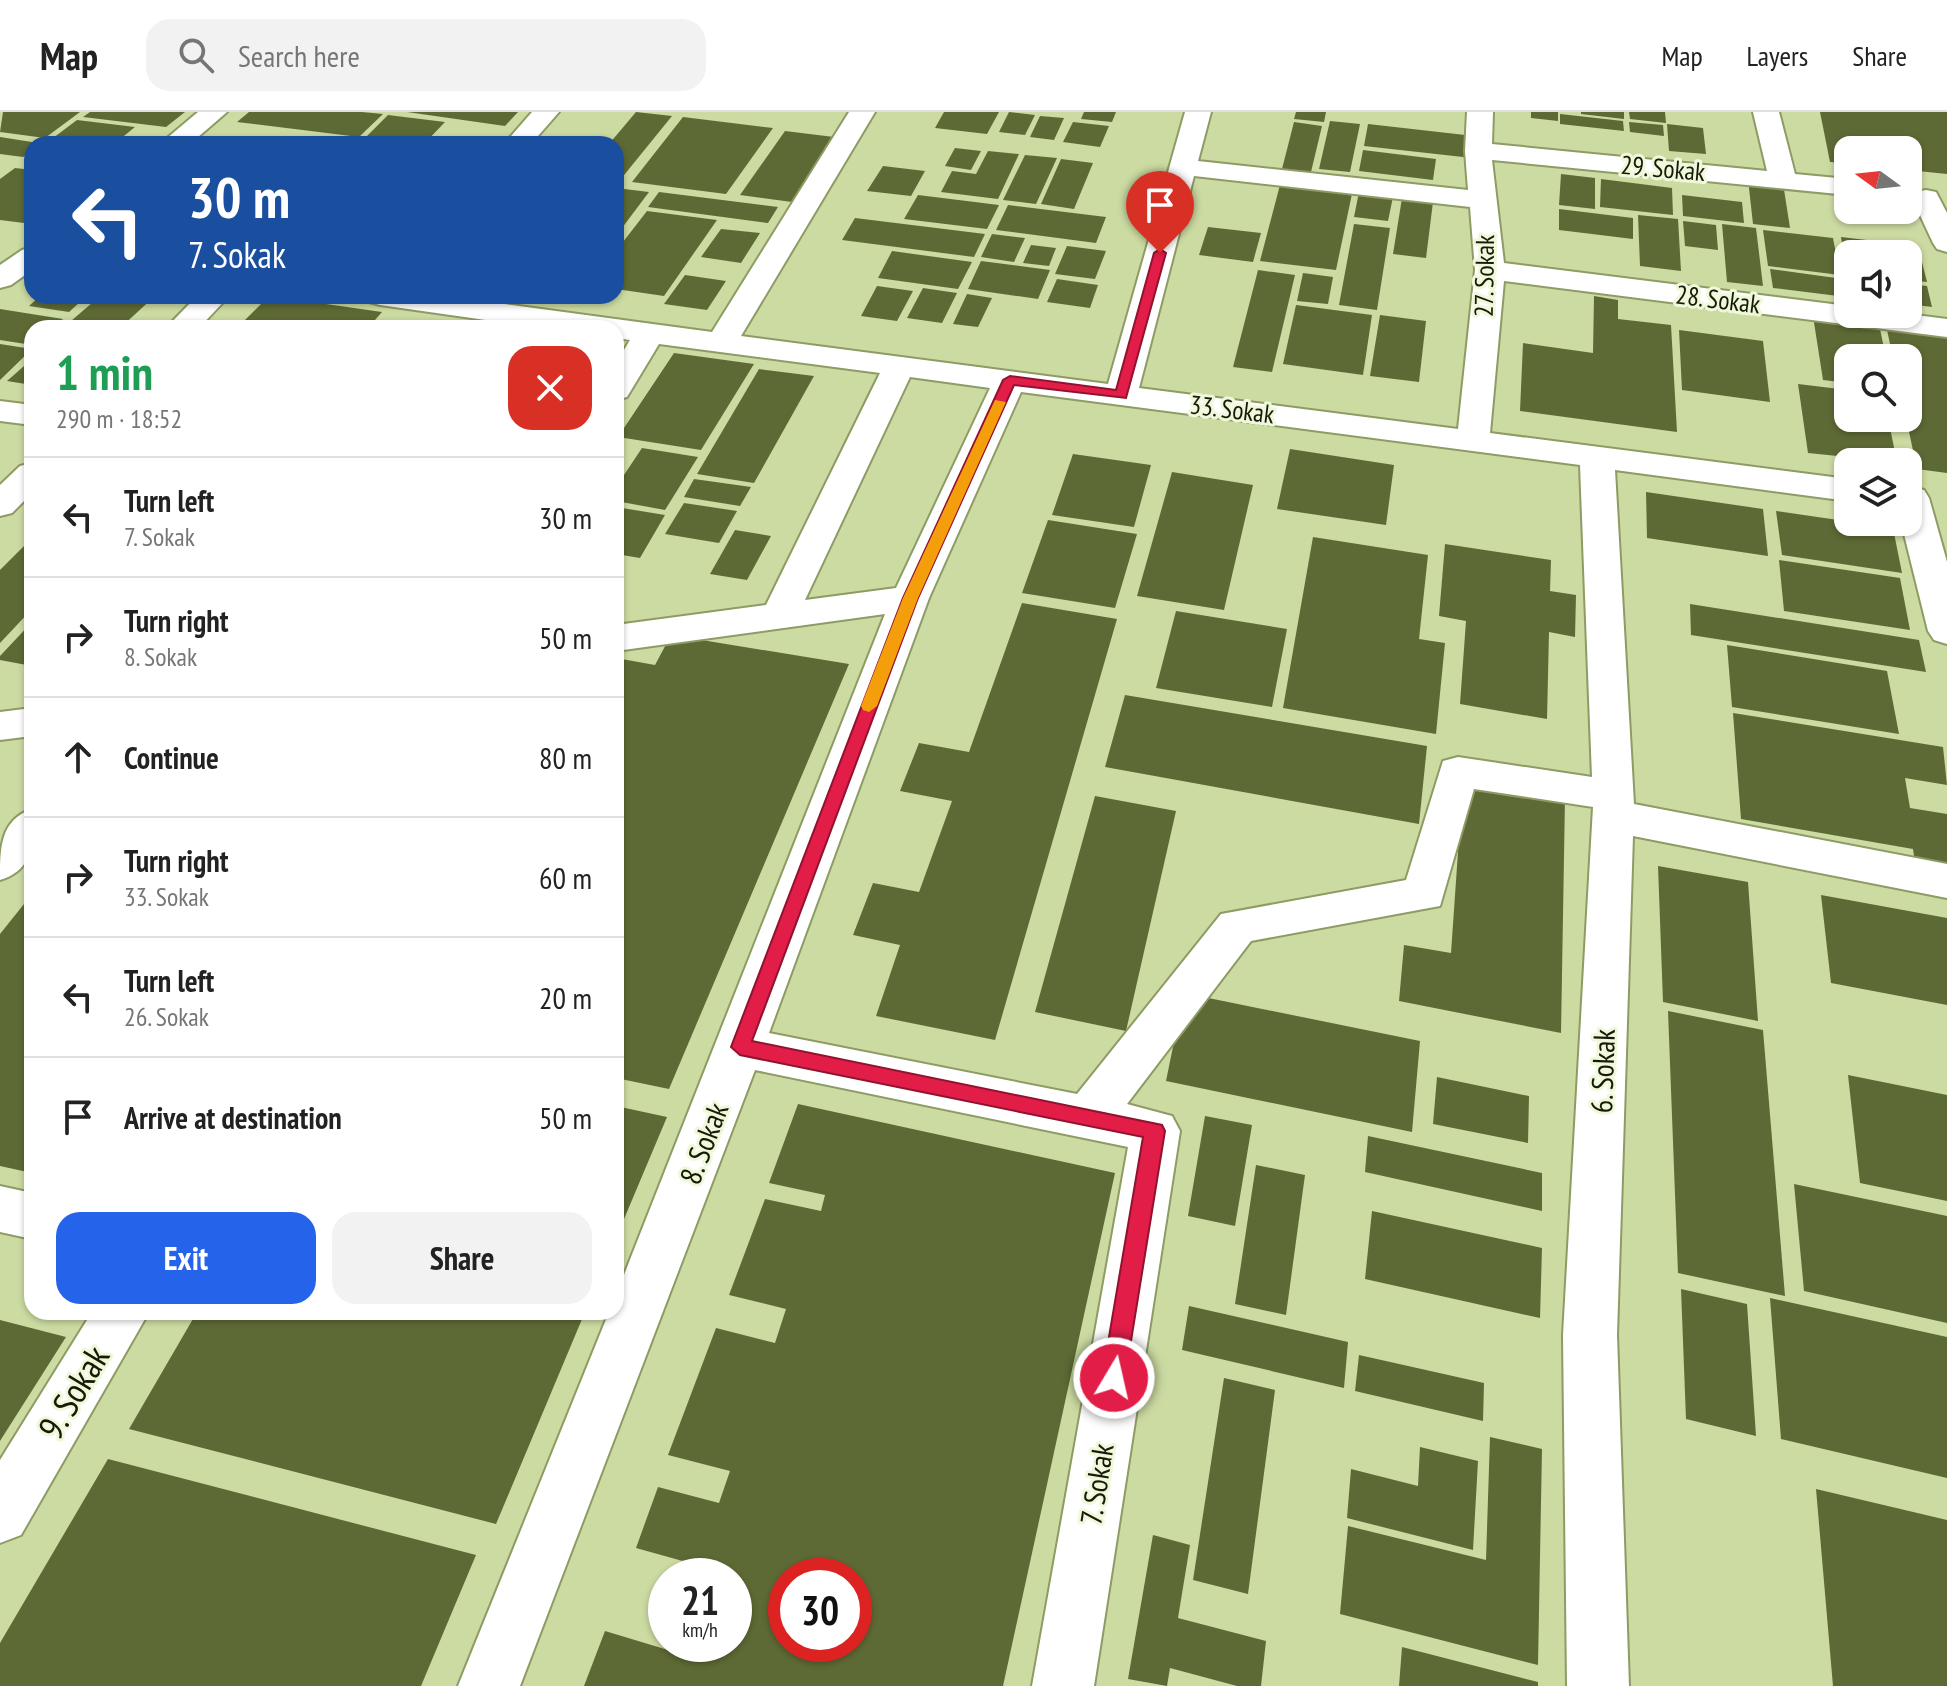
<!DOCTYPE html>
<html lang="en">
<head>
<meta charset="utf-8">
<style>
	body { margin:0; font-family:"PT Sans Narrow",sans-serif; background:#f2f2f2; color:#222; height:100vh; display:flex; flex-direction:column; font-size:30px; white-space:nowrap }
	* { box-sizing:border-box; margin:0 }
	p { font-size:26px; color:#767676 }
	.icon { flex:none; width:44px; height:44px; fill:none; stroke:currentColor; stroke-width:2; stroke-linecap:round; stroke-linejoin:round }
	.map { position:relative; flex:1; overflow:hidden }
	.side { position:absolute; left:24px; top:208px; width:600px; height:1000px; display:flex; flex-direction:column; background:#fff; border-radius:24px; box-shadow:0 2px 6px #0004 }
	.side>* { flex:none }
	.guide { position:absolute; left:24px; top:24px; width:600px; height:168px; border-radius:24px; box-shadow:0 2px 6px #0004; background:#1a4fa0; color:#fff; overflow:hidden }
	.needle { width:52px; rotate:285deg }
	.buttons { position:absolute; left:1834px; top:24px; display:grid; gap:16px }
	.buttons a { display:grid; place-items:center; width:88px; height:88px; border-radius:16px; background:#fff; box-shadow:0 2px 6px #0004; font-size:40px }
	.speed { position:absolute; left:648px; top:1446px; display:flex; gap:16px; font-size:40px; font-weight:700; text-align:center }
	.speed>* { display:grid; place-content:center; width:104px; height:104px; border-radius:50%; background:#fff; box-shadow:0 2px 6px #0004; line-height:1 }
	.speed small { font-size:20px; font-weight:400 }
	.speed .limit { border:12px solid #d22; background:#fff; color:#111 }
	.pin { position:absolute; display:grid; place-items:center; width:68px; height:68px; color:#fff; margin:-82px -34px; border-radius:50% 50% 50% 0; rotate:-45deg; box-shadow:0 0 8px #0007 }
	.pin .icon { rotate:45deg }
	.me { position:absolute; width:88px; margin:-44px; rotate:9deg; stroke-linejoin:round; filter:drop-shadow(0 0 6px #0008) }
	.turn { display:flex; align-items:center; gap:28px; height:168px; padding:0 32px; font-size:36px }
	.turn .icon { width:104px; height:104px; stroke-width:2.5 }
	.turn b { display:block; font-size:56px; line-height:68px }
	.round { display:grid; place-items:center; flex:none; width:84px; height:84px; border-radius:24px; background:#f2f2f2 }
	.head { display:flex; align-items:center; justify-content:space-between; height:136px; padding:0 32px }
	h1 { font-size:48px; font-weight:800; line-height:60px; color:#1e9e55 }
	.cta { display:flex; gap:16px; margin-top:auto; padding:16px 32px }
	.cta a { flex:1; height:92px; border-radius:24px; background:#2563eb; color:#fff; font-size:32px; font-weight:800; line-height:92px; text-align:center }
	.cta a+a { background:#f2f2f2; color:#222 }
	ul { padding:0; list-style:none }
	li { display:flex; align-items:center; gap:24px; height:120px; padding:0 32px; border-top:2px solid #e0e0e0 }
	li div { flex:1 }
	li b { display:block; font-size:30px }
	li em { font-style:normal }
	header { display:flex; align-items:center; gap:48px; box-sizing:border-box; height:112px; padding:0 40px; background:#fff; border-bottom:2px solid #e0e0e0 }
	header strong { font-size:38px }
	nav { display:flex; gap:44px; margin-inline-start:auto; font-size:28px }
	.search { width:560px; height:72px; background:#f2f2f2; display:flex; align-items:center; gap:20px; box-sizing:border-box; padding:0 28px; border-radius:24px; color:#767676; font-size:30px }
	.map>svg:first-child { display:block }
	.building { fill:#5e6a35; fill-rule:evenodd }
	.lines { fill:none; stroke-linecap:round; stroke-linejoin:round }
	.minor-casing { stroke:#8d9b64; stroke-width:4 }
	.minor { fill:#fff; fill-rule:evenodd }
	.route { fill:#e11d48; stroke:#92132f; stroke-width:2 }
	.slow { fill:#f59e0b }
	.labels { text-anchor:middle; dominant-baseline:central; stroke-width:6; stroke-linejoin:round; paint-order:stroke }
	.far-street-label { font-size:26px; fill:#161b06; stroke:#f0f8dc }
	.street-label { font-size:30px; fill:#161b06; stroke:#f0f8dc }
	.near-street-label { font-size:36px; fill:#161b06; stroke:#f0f8dc }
</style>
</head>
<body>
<header>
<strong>Map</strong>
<div class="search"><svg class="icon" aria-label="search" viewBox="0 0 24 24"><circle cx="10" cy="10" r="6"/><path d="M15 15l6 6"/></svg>Search here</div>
<nav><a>Map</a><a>Layers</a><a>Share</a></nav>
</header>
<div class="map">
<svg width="1947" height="1574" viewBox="0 0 1947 1574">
	<rect width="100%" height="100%" fill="#ccdba2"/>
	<path class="building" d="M3 0H80L45 26 0 20Z
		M90 0H185L166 15 83 5Z
		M249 0H362L383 2 359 25 237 10Z
		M407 0H518L505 14Z
		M636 0 672 4 616 73V32H609Z
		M944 0H999L987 22 935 16Z
		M1009 0 1035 3 1025 23 999 20Z
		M1084 0H1116L1112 10 1081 7Z
		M1296 0H1326L1324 10 1294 7Z
		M1531 0H1558V9L1531 6Z
		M1581 0H1624V7L1581 2Z
		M1629 0H1665L1666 11 1630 7Z
		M1820 0H1947V62L1908 58V38H1848V51L1830 50Z
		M1560 2 1623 9 1624 19 1560 12Z
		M388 3 445 10 424 32 365 26Z
		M1040 4 1064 6 1054 28 1030 25Z
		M683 5 773 16 726 82 632 70Z
		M77 8 135 15 114 32H45Z
		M1330 9 1360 12 1350 60 1319 57Z
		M1073 10 1109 14 1100 35 1063 30Z
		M1294 10 1322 14 1311 60 1282 57Z
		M1629 10 1663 13 1664 24 1630 20Z
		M1368 12 1474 24 1472 46 1364 34Z
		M1667 12 1703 16 1706 42 1669 39Z
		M785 19 834 25 792 90 740 83Z
		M0 25 32 30V38L23 45 0 42Z
		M321 25 354 29 313 32Z
		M955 36 981 39 971 58 945 54Z
		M1363 38 1436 47 1433 68 1359 59Z
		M988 39 1019 42 998 87 941 80 952 59 976 62Z
		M1025 43 1057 46 1036 92 1003 88Z
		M1061 47 1093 51 1074 97 1041 92Z
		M883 54 925 59 911 84 867 79Z
		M15 56 32 58V112L0 108V67Z
		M1561 62 1595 66V97L1559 93Z
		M1601 67 1672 76 1673 103 1600 95Z
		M1748 67 1783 71 1790 116 1753 112Z
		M1281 69 1353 77 1336 158 1260 149Z
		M1360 75 1394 80 1388 109 1354 105Z
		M616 76 649 80 616 124Z
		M659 80 778 95 768 111 648 95Z
		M918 83 999 93 987 117 904 107Z
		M1682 83 1742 90 1744 111 1683 104Z
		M1402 86 1433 90 1426 146 1393 142Z
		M1008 93 1106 105 1096 131 996 118Z
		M1559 97 1633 106V127L1559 118Z
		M647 99 717 108 664 184 616 177V139Z
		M1638 103 1678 107 1681 159 1640 154Z
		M855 106 985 122 974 145 842 128Z
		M1683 109 1716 113 1718 138 1685 134Z
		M1354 112 1390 116 1377 198 1339 193Z
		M1722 112 1756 116 1763 174 1727 170Z
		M1208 115 1261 121 1253 150 1199 143Z
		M721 117 760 121 741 151 701 145Z
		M1763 118 1833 126 1840 163 1768 154Z
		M992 122 1025 126 1014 150 981 145Z
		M1841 125 1918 134 1927 170 1908 168V142H1848V149H1845Z
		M1031 133 1056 136 1049 154 1023 151Z
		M1067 134 1106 139 1095 167 1055 162Z
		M892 139 972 150 958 177 878 166Z
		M981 149 1050 158 1038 187 968 177Z
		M1770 157 1843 167 1846 185 1773 176Z
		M1258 158 1295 163 1272 260 1233 255Z
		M1303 161 1333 165 1328 192 1297 189Z
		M685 163 726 169 707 198 664 192Z
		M1057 167 1098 173 1090 196 1047 190Z
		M1908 172 1927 174 1932 195 1908 192Z
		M877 174 913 179 897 209 861 204Z
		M923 176 957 181 942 211 907 206Z
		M967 182 992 186 978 215 953 212Z
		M40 184 80 190 69 200 29 194Z
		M100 184H155L120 216 71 209Z
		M269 184H270L382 200 368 216 239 214Z
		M1594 184 1618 188V207L1671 213 1677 320 1520 299 1523 231 1593 241Z
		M1296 193 1372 203 1363 263 1283 252Z
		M0 197 63 207 52 216H32V233L0 228Z
		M1380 203 1426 209 1419 270 1370 264Z
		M1813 204 1879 212 1886 246H1848V271L1823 268Z
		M1679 218 1763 229 1770 290 1682 278Z
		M1887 218 1947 225V361L1917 357 1906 306 1908 246H1893Z
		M0 232 32 237 0 268Z
		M674 241 754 252 701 338 618 325Z
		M32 247V273L7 269Z
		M759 257 814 264 754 371 697 362Z
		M1798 272 1848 278V306H1888L1897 350 1808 341Z
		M642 336 698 345 665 398 616 389V375Z
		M1290 337 1394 353 1386 413 1277 397Z
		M1073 342 1151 353 1134 415 1052 403Z
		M1172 360 1253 373 1224 498 1137 484Z
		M694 367 751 375 740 394 684 385Z
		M1646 380 1763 397 1768 444 1647 426Z
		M684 391 737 399 719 431 665 422Z
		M616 395 665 403 640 446 616 442Z
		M1776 399 1893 416 1902 461 1782 443Z
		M1048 408 1137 422 1115 496 1022 481Z
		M735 418 771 424 747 468 710 462Z
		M1313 425 1428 443 1419 527 1445 531 1436 622 1283 596Z
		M32 426V497L0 531V458Z
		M1445 432 1551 448 1550 479 1576 483 1575 525 1549 520 1547 607 1460 592 1466 509 1439 504Z
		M1779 448 1900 466 1910 518 1784 499Z
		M1022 491 1117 507 995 928 876 904 900 833 853 823 873 771 919 780 952 689 900 679 919 631 969 640Z
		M1690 492 1919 528 1926 560 1691 523Z
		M1176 499 1287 517 1272 595 1156 576Z
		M32 510V554L0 548V544Z
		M671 523 849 552 669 977 616 966V546L655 553Z
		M1727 533 1887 559 1899 622 1732 595Z
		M1125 583 1427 634 1419 712 1105 655Z
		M1733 601 1943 635 1947 673 1905 666 1910 696 1947 702V757L1915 751 1913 737 1741 707Z
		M1463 668 1565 686 1561 921 1399 889 1404 833 1451 841Z
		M1095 684 1176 699 1126 919 1035 900Z
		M1658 754 1748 770 1758 909 1663 890Z
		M32 782V1061L0 1054V822Z
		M1821 783 1947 806V893L1831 871Z
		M1184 881 1420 929 1412 1020 1166 969Z
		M1668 899 1763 918 1785 1184 1678 1161Z
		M1848 963 1947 983V1089L1860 1071Z
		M1437 965 1529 984 1528 1031 1433 1012Z
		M798 992 1115 1061 1003 1574H584L605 1519 668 1538 670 1532H734V1464H693L697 1453 636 1436 658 1375 719 1391 730 1359 668 1343 716 1216 775 1231 786 1197 729 1183 765 1087 821 1099 825 1083 769 1071ZM786 1464H854V1532H786Z
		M616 994 667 1005 616 1126Z
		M1205 1004 1252 1013 1235 1114 1188 1104Z
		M1368 1024 1542 1061V1099L1365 1060Z
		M1256 1053 1305 1063 1286 1203 1235 1192Z
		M1794 1072 1947 1104V1211L1804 1179Z
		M1372 1099 1542 1136 1540 1206 1365 1167Z
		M1681 1177 1747 1192 1756 1324 1686 1307Z
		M1770 1186 1947 1225V1366L1781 1327Z
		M1189 1194 1348 1230 1344 1276 1182 1238Z
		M197 1200H585L496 1412 129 1317Z
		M0 1208 66 1225 0 1329Z
		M1359 1243 1484 1271 1483 1309 1355 1279Z
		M1224 1266 1275 1278 1248 1482 1193 1468Z
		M1490 1325 1542 1337 1538 1553 1340 1502 1348 1414 1486 1448Z
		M1420 1335 1478 1349 1473 1438 1347 1406 1351 1357 1418 1374Z
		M108 1347 476 1443 421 1574H0V1531Z
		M1816 1377 1947 1408V1574H1833Z
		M1153 1423 1190 1433 1178 1506 1266 1529 1261 1574H1237L1170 1556 1167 1574 1128 1567Z
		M1402 1535 1538 1570V1574H1399Z"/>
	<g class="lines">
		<g class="minor-casing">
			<path id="minor" d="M198 0H227L190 32H160Z
				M532 0H559L531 32H504Z
				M849 0H875L741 224 1108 272 1185 0H1211L1198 49 1468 78 1465 39 1467 0H1493L1492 32 1767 59 1753 0H1779L1795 62 1848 67V83L1492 48 1504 151 1848 194V202H1908L1947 207V225L1504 169 1490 321 1848 367V389L1615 358 1634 692 1947 752V786L1633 724 1617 1223 1629 1574H1567L1563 1223 1593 695 1474 677 1440 794 1251 829 1127 992 1172 1004 1180 1019 1094 1574H1032L1128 1035 755 958 520 1574H458L609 1200H616V1183L885 502 616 539V513L766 493 880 261 659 232 627 285 616 288V251L630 228 616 226V216H542L380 193 369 190 365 184H445L712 220ZM1194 64 1470 95 1475 158 1458 317 1139 276ZM910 265 990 276 896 476 805 488ZM1021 280 1580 353 1592 665 1458 645 1443 649 1406 768 1221 802 1077 982 769 921 929 486Z
				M1926 78 1936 80 1947 101V140L1937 137 1933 131 1912 86 1916 80Z
				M32 135V158L11 173 0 176V153L22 138Z
				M197 184H229L199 216H166Z
				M0 289 32 293V313L0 309Z
				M32 351V381L12 401 0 404V373L20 354Z
				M1912 375 1924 378 1929 386 1947 450V532L1934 528 1928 519 1901 410H1908V376Z
				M32 596V624L0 628V600Z
				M32 697C32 729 36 757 0 768 0 736 0 708 32 697Z
				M0 1074 32 1081V1127L0 1120Z
				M92 1200H149L21 1423 0 1431V1348Z"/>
		</g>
		<use href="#minor" class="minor"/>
	</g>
	<path class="route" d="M1160 137 1166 141 1126 286 1014 273 918 486 752 929 1162 1013 1165 1019 1125 1266 1122 1273 1114 1277 1106 1273 1102 1266 1143 1025 740 943 731 935 903 486 1003 268 1010 264 1116 278 1154 141Z"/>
	<path class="slow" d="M995 288 1006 290 918 486 877 594 869 600 863 598 861 594 903 486Z"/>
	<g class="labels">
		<g class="far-street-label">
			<text transform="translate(1663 56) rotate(5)">29. Sokak</text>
			<text transform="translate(1484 164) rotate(-89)">27. Sokak</text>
			<text transform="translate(1718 187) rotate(7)">28. Sokak</text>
			<text transform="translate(1232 297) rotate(7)">33. Sokak</text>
		</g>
		<g class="street-label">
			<text transform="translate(1602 959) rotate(-88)">6. Sokak</text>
			<text transform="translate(703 1031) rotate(-69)">8. Sokak</text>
			<text transform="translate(1096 1372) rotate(-81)">7. Sokak</text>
		</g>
		<g class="near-street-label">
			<text transform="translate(73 1280) rotate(-59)">9. Sokak</text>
		</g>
	</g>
</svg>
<div class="buttons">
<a><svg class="needle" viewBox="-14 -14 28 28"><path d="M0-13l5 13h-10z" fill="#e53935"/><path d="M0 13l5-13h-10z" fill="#767676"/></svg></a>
<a><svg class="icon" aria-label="sound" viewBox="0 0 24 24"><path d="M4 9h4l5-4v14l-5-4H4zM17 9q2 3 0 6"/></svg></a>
<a><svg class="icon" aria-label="search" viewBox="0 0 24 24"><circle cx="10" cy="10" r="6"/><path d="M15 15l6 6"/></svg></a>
<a><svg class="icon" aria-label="layers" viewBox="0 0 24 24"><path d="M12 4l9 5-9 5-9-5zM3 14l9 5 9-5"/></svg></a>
</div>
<div class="speed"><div>21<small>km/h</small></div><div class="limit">30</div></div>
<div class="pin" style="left:1160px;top:141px;background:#d93025"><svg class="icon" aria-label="arrive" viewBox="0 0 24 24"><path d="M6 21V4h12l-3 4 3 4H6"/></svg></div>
<svg class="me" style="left:1114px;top:1266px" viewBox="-20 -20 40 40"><circle r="17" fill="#e11d48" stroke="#fff" stroke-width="3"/><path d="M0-11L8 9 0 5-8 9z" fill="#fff"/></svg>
<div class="guide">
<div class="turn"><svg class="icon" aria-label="left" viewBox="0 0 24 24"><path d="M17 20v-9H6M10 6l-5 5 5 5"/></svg><div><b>30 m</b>7. Sokak</div></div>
</div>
<section class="side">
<div class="head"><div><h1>1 min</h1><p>290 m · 18:52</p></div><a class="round" style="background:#d93025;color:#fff"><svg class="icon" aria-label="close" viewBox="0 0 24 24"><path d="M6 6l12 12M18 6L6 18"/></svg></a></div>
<ul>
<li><svg class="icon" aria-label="left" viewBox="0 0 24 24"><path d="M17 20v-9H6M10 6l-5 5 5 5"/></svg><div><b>Turn left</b><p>7. Sokak</p></div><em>30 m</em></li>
<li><svg class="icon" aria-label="right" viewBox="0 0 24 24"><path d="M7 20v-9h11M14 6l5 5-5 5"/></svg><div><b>Turn right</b><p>8. Sokak</p></div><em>50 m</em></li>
<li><svg class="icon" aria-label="ahead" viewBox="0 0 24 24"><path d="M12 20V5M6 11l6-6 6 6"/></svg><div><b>Continue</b></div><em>80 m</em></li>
<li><svg class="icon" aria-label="right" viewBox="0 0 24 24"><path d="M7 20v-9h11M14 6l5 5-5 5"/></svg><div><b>Turn right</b><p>33. Sokak</p></div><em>60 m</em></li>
<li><svg class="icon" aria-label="left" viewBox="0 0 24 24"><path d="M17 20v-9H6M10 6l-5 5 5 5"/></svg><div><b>Turn left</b><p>26. Sokak</p></div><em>20 m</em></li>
<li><svg class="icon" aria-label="arrive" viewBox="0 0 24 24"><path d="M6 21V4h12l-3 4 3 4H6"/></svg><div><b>Arrive at destination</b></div><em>50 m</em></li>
</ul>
<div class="cta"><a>Exit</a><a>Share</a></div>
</section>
</div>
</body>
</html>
